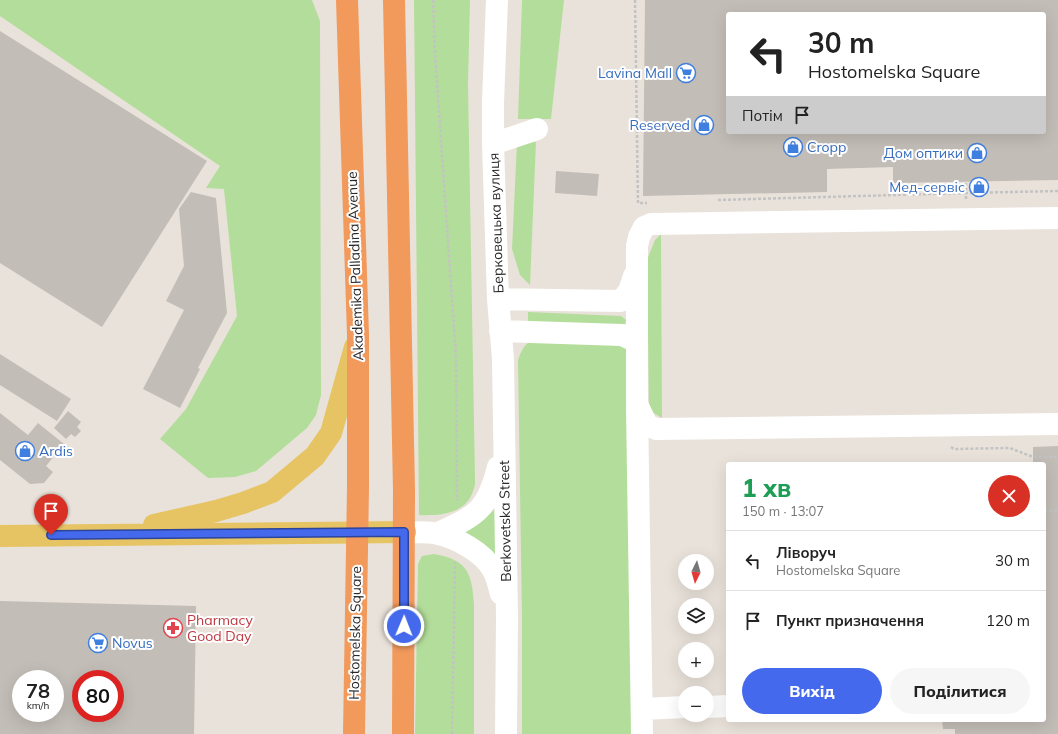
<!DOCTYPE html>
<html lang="uk">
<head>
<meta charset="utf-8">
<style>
	body { margin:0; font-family:Mulish,sans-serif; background:#f6f6f6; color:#222; height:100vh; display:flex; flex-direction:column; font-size:15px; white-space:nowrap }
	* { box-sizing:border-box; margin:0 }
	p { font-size:13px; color:#767676 }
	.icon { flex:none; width:22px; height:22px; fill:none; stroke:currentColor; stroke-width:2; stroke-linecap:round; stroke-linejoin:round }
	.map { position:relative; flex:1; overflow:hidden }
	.panel { position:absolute; left:726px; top:462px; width:320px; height:260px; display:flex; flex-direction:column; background:#fff; border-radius:4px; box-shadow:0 4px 16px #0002 }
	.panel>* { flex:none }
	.top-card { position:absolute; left:726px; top:12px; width:320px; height:122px; border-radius:4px; box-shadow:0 4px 16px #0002; background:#fff; color:#222; overflow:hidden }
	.needle { width:26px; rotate:185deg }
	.controls { position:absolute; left:678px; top:554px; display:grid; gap:8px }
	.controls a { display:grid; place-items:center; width:36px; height:36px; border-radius:50%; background:#fff; box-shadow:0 4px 16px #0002; font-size:20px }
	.speed { position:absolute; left:12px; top:670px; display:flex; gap:8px; font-size:20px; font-weight:700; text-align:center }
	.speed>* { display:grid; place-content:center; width:52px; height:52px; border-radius:50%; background:#fff; box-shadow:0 4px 16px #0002; line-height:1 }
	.speed small { font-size:10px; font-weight:400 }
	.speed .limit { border:6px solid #d22; background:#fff; color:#111 }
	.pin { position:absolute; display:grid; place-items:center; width:34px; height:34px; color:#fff; margin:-41px -17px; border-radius:50% 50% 50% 0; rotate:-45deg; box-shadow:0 0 4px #0007 }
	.pin .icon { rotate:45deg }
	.me { position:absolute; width:44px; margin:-22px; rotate:1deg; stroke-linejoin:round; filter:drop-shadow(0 0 3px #0008) }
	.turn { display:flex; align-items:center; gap:14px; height:84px; padding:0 16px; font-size:18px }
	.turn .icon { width:52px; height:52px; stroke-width:2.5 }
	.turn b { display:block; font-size:28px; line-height:34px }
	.then { display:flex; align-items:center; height:38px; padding:0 16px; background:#0003; gap:8px; font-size:15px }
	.round { display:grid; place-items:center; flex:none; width:42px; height:42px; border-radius:21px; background:#f6f6f6 }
	.overview { display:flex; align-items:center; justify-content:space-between; height:68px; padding:0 16px }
	h1 { font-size:24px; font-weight:800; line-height:30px; color:#1e9e55 }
	.cta { display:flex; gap:8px; margin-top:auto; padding:8px 16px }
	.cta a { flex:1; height:46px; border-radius:24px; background:#4469ed; color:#fff; font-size:16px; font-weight:800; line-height:46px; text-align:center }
	.cta a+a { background:#f6f6f6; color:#222 }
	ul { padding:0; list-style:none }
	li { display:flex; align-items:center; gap:12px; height:60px; padding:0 16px; border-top:1px solid #e0e0e0 }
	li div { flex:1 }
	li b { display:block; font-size:15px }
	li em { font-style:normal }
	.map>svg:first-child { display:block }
	.green { fill:#b3dd9a }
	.building { fill:#c2bdb6; fill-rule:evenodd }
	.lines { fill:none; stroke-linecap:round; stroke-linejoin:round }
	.path { stroke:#c3c3c3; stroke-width:2.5; stroke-dasharray:3 2; stroke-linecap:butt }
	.minor { stroke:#fff; stroke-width:22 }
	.major { stroke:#e6c363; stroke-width:22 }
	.highway { stroke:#f2995c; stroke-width:22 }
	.route-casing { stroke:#2c449a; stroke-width:10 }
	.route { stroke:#4469ed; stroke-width:7 }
	.labels { text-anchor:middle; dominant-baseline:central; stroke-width:4; stroke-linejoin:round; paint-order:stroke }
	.shop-label { font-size:14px; fill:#366cbe; stroke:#fff; text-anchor:end }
	.street-label { font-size:14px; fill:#282828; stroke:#fff }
	.health-label { font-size:14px; fill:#be3a42; stroke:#fff; text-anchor:start }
</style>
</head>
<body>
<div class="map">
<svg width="1058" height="734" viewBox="0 0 1058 734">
	<rect width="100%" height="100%" fill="#e9e2da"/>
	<path class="green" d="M0 0H312L320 21 321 395 316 415 307 428 256 471 235 477 208 478 160 439 186 409 237 316 224 189 206 188 220 166 0 16Z
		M414 0H470L468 84 475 479C475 483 475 487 473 491 466 514 439 516 419 515Z
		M522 0H564L551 119H518Z
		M517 142H536L530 285 520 275 512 249Z
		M661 234 662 418 652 412 649 408 647 260 655 240Z
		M528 312 621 316 626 320 625 324 622 327 528 323Z
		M555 336 625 347 628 352 638 734H522V619L518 360C526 337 534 340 555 336Z
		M501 502 503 561 470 540 463 529C482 522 488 517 501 502Z
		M434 554C468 560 472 573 474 605V734H415L418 564 422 556Z"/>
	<path class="building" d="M645 0H1058V180L893 183V167L827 169V192L643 196ZM728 14H1044V132H728Z
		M0 31 207 161 102 327 0 263Z
		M556 171 599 174 597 196 555 193Z
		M191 192 216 198 227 313 198 368 200 369 180 408 143 389 184 310 166 301 184 266 179 209Z
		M0 354 71 399 57 421 0 385Z
		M68 411 81 422 77 427 81 431 75 437 71 434 66 439 54 428Z
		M0 413 28 435 38 423 64 444 46 466 53 472 44 483 30 484 0 460Z
		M1058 446V734H955V729H943L942 720H1044V464H1033V447Z
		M0 601 196 606 194 734H0ZM21 679H55V713H21ZM81 679H115V713H81Z"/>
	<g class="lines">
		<path class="path" d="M433 0 435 55 456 356 457 501
			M635 0 638 203H647
			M966 199V193L1058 191
			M718 200 966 193V182
			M951 447 954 449 1010 448 1033 457H1058
			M1044 511H1058
			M452 734 455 562"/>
		<path class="minor" d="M497 0 493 102V144L498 299 503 359 507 618 506 734
			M493 144 537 129
			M1058 218 651 224 644 227 639 237 637 246V404L647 425 656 429 1058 424
			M498 299 621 301 629 291 634 276
			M500 331 622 335 637 342
			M637 407 642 734
			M405 532C415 533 428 531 438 534 457 538 484 553 493 570 497 577 499 587 501 594
			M438 533C477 515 487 511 498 467
			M707 707 728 706
			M642 709 685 707"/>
		<path class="major" d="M154 525 216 511 243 503 272 492 315 456 331 433 355 347
			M0 536 405 532"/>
		<path class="highway" d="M347 0 358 335V487L354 734
			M394 0 404 490 403 734"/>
	</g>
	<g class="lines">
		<g class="route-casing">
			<path id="route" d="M51 535 404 532V626"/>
		</g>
		<use href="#route" class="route"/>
	</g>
	<defs>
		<g id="supermarket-ring" transform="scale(1)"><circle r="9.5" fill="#fff" stroke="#3f7fe0" stroke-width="1.5"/><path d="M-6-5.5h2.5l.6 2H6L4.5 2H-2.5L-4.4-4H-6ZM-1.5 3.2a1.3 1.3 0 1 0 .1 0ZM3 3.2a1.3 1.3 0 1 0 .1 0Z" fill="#3f7fe0"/></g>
		<g id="shop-ring" transform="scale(1)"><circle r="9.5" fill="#fff" stroke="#3f7fe0" stroke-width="1.5"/><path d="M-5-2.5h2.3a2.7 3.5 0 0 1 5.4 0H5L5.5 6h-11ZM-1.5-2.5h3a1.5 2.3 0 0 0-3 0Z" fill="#3f7fe0"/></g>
		<g id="pharmacy-ring" transform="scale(1)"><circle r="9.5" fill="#fff" stroke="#e0444e" stroke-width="1.5"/><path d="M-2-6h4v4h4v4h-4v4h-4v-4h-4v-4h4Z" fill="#e0444e"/></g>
	</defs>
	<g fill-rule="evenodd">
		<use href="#supermarket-ring" x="686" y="73"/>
		<use href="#shop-ring" x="704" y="125"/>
		<use href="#shop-ring" x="793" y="147"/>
		<use href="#shop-ring" x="977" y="153"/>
		<use href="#shop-ring" x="979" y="187"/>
		<use href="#shop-ring" x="25" y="451"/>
		<use href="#pharmacy-ring" x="173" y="628"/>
		<use href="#supermarket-ring" x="98" y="643"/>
	</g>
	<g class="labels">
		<g class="shop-label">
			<text x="672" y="73">Lavina Mall</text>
			<text x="690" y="125">Reserved</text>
			<text x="807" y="147" text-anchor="start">Cropp</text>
			<text x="963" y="153">Дом оптики</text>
			<text x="965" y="187">Мед-сервіс</text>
			<text x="39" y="451" text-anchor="start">Ardis</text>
			<text x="112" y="643" text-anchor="start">Novus</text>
		</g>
		<g class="street-label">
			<text transform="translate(496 223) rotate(-92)">Берковецька вулиця</text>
			<text transform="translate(355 266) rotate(-92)">Akademika Palladina Avenue</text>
			<text transform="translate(505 521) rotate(-91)">Berkovetska Street</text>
			<text transform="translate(355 633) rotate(-89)">Hostomelska Square</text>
		</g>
		<g class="health-label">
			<text x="187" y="620">Pharmacy<tspan x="187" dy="16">Good Day</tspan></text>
		</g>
	</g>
</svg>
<div class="controls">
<a><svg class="needle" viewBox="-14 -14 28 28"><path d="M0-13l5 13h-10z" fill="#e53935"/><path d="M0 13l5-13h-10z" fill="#767676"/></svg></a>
<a><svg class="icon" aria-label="layers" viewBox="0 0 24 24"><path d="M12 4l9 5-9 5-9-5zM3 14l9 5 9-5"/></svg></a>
<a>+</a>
<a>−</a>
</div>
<div class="speed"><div>78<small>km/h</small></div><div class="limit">80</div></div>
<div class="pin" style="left:51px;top:535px;background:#d93025"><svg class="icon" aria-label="arrive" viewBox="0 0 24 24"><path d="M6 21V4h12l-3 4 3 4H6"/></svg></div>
<svg class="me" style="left:404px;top:626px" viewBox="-20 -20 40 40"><circle r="17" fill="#4469ed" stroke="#fff" stroke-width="3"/><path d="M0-11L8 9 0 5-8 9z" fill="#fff"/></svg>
<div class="top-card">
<div class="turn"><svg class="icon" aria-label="left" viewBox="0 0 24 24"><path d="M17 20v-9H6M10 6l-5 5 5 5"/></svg><div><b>30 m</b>Hostomelska Square</div></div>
<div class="then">Потім<svg class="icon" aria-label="arrive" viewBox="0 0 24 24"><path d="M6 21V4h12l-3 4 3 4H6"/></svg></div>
</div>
<section class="panel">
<div class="overview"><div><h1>1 хв</h1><p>150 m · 13:07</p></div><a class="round" style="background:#d93025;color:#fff"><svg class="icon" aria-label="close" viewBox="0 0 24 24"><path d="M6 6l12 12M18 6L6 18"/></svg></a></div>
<ul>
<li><svg class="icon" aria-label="left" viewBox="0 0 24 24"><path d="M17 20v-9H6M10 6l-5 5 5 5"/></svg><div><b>Ліворуч</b><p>Hostomelska Square</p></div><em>30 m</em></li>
<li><svg class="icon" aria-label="arrive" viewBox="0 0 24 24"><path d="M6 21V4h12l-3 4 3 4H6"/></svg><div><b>Пункт призначення</b></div><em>120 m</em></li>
</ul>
<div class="cta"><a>Вихід</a><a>Поділитися</a></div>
</section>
</div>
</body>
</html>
